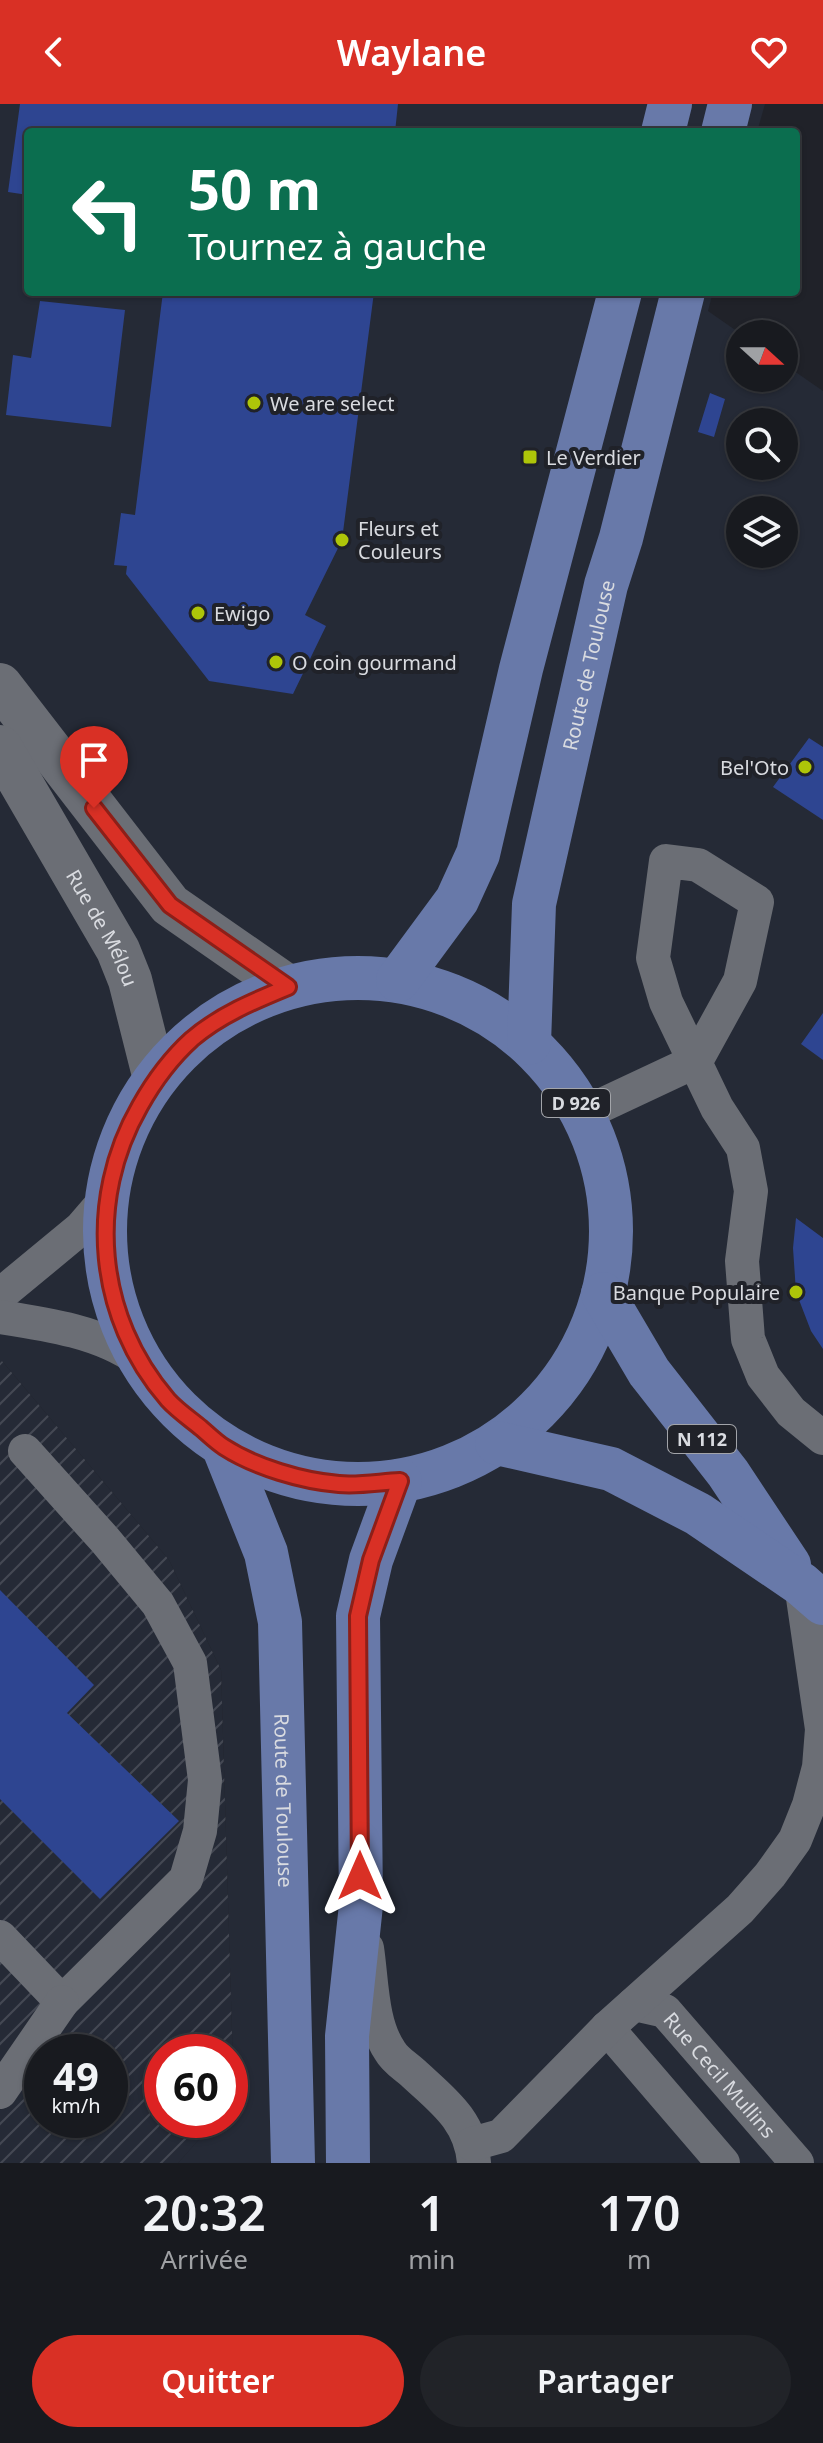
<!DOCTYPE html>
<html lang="fr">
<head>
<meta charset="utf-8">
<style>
	body { margin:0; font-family:"Noto Sans",sans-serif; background:#212328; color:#f1f3f6; height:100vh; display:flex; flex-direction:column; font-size:30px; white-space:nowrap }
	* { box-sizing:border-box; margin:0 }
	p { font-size:26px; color:#9fa1a4 }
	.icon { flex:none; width:44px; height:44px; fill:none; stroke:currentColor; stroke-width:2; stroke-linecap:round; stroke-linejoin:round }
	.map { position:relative; height:2059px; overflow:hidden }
	.panel { display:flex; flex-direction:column; background:#181a1f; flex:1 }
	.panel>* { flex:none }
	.banner { position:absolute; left:24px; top:24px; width:776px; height:168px; border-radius:8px; box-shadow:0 2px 6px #0004,0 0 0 2px #36383d; background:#0b6e4f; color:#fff; overflow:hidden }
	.needle { width:52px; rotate:111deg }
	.controls { position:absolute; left:726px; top:216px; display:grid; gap:16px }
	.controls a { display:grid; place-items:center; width:72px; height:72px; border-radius:50%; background:#181a1f; box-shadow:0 2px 6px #0004,0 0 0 2px #36383d; font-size:40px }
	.speed { position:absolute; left:24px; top:1930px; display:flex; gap:16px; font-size:40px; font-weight:700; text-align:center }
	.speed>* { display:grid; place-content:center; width:104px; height:104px; border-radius:50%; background:#181a1f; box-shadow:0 2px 6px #0004,0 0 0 2px #36383d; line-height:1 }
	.speed small { font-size:20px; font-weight:400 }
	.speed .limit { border:12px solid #d22; background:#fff; color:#111 }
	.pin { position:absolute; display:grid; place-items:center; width:68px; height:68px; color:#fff; margin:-82px -34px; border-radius:50% 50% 50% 0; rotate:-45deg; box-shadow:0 0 8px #0007 }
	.pin .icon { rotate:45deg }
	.me { position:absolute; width:88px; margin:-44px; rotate:0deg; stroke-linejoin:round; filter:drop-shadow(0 0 6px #0008) }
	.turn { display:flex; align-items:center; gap:28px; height:168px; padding:0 32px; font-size:36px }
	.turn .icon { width:104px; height:104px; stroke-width:2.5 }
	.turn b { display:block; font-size:56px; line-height:68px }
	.eta { display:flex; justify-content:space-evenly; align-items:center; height:136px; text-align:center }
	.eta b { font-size:48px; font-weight:600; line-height:56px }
	.cta { display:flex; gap:16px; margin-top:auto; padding:16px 32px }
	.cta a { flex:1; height:92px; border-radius:48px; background:#d93025; color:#fff; font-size:32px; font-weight:600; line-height:92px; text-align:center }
	.cta a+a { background:#212328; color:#f1f3f6 }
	header { display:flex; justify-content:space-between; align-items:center; height:104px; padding:0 32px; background:#d93025; color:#fff; font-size:36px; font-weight:600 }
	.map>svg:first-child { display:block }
	.built { fill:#252a36; fill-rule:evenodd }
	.industrial { fill:url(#industrial-furrows); fill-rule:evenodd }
	.building { fill:#2e4591 }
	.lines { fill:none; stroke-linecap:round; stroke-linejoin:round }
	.lane { stroke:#6b6e75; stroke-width:34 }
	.street { stroke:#6b6e75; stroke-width:44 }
	.primary { stroke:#6879a9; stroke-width:44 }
	.route-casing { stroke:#8d1f18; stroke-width:20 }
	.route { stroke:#d93025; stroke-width:14 }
	.poi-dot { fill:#aec509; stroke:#202229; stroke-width:3 }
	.labels { text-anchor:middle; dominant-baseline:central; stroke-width:8; stroke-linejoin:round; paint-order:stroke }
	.shield { fill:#202229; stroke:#a2a4a9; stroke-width:2 }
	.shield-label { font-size:18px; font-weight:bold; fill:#d9dbe0 }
	.poi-label { font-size:20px; fill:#d9dbe0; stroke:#202229; text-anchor:start }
	.street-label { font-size:20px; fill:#d9dbe0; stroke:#202229 }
</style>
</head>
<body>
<header><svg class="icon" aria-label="back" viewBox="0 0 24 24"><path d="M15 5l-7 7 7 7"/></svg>Waylane<svg class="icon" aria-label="heart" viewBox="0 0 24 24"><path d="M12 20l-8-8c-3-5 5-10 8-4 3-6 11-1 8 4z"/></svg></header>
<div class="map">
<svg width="823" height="2059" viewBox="0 0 823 2059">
	<defs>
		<pattern id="industrial-furrows" width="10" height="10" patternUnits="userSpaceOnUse" patternTransform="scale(2)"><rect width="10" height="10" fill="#252a36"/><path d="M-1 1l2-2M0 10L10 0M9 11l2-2" fill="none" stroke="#444853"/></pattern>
	</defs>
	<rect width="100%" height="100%" fill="#202229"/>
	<path class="built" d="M0 0H765L757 28H28V188H713L708 207 741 230 740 274H784V260L823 287V2059H178L216 2016H230V2000L234 1995 221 1566 169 1456 2 1257 0 1259ZM740 318H784V362H740ZM740 406H784V450H740Z"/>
	<path class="industrial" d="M2 1257 169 1456 221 1566 234 1995 230 2000V1948H162V2016H216L178 2059H0V1259ZM42 1948H110V2016H42Z"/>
	<path class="building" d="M20 0H398L395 28H28V91L8 88Z
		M163 188H374L342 436 305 511 326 522 293 590 209 577 126 470 127 462 114 461 121 409 135 411Z
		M40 197 125 206 111 323 6 311 13 251 31 254Z
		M710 289 725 295 714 333 698 328Z
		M809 634 823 643V716L773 683Z
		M823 909V956L801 940Z
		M796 1114 823 1134V1245L811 1227 796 1188 793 1144Z
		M0 1486 94 1581 67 1609 179 1717 100 1795 0 1695Z"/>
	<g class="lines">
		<g class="lane">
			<path d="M583 1010 696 957 740 877 757 798 698 761 666 757 653 854 666 898 717 1004 743 1044 751 1087 742 1157 748 1235 763 1272 791 1308 823 1334"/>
			<path d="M0 1191 81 1124 106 1095"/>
			<path d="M0 1213C46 1220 101 1228 139 1256"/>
			<path d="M0 1833 62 1898 186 1775 200 1727 205 1676 190 1559 158 1500 105 1436 25 1347"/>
			<path d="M367 1844C372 1877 371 1919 390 1947 395 1956 405 1962 413 1969 442 1996 471 2016 474 2059"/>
			<path id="s1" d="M634 1900 665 1907 797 2059"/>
			<path d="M607 1924 723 2059"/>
			<path d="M0 1988 62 1898"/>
			<path d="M472 2040 501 2032 607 1924 740 1805 770 1771 795 1736 809 1701 819 1663 822 1625 801 1480"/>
		</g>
		<g class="street">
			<path d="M0 581 170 801 288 883"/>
			<path id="s2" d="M0 643 118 846 130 876 155 975"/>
		</g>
		<g class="primary">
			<path d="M663 28 670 0"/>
			<path d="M723 28 730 0"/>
			<circle cx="358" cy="1127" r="253"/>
			<path d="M398 876 457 796 478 750 521 565 620 188"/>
			<path id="s3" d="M529 939 534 800 606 481 621 434 683 188"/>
			<path d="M603 1190 649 1268 728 1369 789 1461"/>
			<path d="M497 1339 611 1365 698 1410 801 1480 823 1499"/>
			<path id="s4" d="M224 1344 266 1449 280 1518 293 2059"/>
			<path d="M348 2059 347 1932 361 1801 358 1512 371 1456 400 1377"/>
		</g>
	</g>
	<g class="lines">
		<g class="route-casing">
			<path id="route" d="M94 704 170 801 288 883C254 897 220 911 192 935 171 954 154 977 140 1002 86 1096 96 1213 168 1296 177 1306 190 1315 201 1324 208 1330 216 1338 224 1343 255 1363 302 1377 339 1380 358 1382 380 1378 400 1377L371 1456 358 1512 360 1772"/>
		</g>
		<use href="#route" class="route"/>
	</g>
	<g class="poi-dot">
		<circle cx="254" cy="299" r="8"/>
		<rect x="522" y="345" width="16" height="16" rx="4"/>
		<circle cx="342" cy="436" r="8"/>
		<circle cx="198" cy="509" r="8"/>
		<circle cx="276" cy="558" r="8"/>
		<circle cx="805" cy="663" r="8"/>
		<circle cx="796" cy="1188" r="8"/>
	</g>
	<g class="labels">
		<g class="shield">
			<rect x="542" y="985" width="68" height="28" rx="6"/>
			<rect x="668" y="1321" width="68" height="28" rx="6"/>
		</g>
		<g class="shield-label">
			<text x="576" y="999">D 926</text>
			<text x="702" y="1335">N 112</text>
		</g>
		<g class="poi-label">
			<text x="270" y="299">We are select</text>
			<text x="546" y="353">Le Verdier</text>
			<text x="358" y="424">Fleurs et<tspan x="358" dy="23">Couleurs</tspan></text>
			<text x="214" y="509">Ewigo</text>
			<text x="292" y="558">O coin gourmand</text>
			<text x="789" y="663" text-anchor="end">Bel'Oto</text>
			<text x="780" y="1188" text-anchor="end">Banque Populaire</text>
		</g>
		<g class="street-label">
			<text stroke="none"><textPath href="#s3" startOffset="384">Route de Toulouse</textPath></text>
			<text stroke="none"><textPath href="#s2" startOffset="208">Rue de Mélou</textPath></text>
			<text stroke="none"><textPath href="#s4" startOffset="362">Route de Toulouse</textPath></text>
			<text stroke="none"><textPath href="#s1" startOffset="116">Rue Cecil Mullins</textPath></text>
		</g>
	</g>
</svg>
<div class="controls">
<a><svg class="needle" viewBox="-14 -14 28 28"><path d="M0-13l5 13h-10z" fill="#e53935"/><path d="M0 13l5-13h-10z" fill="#9fa1a4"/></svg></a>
<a><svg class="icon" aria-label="search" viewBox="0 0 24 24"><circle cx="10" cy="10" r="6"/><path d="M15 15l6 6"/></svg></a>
<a><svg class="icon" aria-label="layers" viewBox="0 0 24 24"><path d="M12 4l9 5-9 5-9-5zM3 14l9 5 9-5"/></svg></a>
</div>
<div class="speed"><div>49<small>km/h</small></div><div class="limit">60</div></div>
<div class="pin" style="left:94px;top:704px;background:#d93025"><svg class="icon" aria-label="arrive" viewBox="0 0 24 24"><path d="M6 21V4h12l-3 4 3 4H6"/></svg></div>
<svg class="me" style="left:360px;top:1772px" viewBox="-20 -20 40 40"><path d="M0-17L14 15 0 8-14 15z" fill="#d93025" stroke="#fff" stroke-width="4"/></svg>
<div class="banner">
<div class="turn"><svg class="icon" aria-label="left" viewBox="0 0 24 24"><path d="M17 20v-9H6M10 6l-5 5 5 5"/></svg><div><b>50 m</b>Tournez à gauche</div></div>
</div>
</div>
<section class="panel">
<div class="eta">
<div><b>20:32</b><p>Arrivée</p></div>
<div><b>1</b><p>min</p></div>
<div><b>170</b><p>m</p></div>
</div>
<div class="cta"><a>Quitter</a><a>Partager</a></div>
</section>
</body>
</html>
